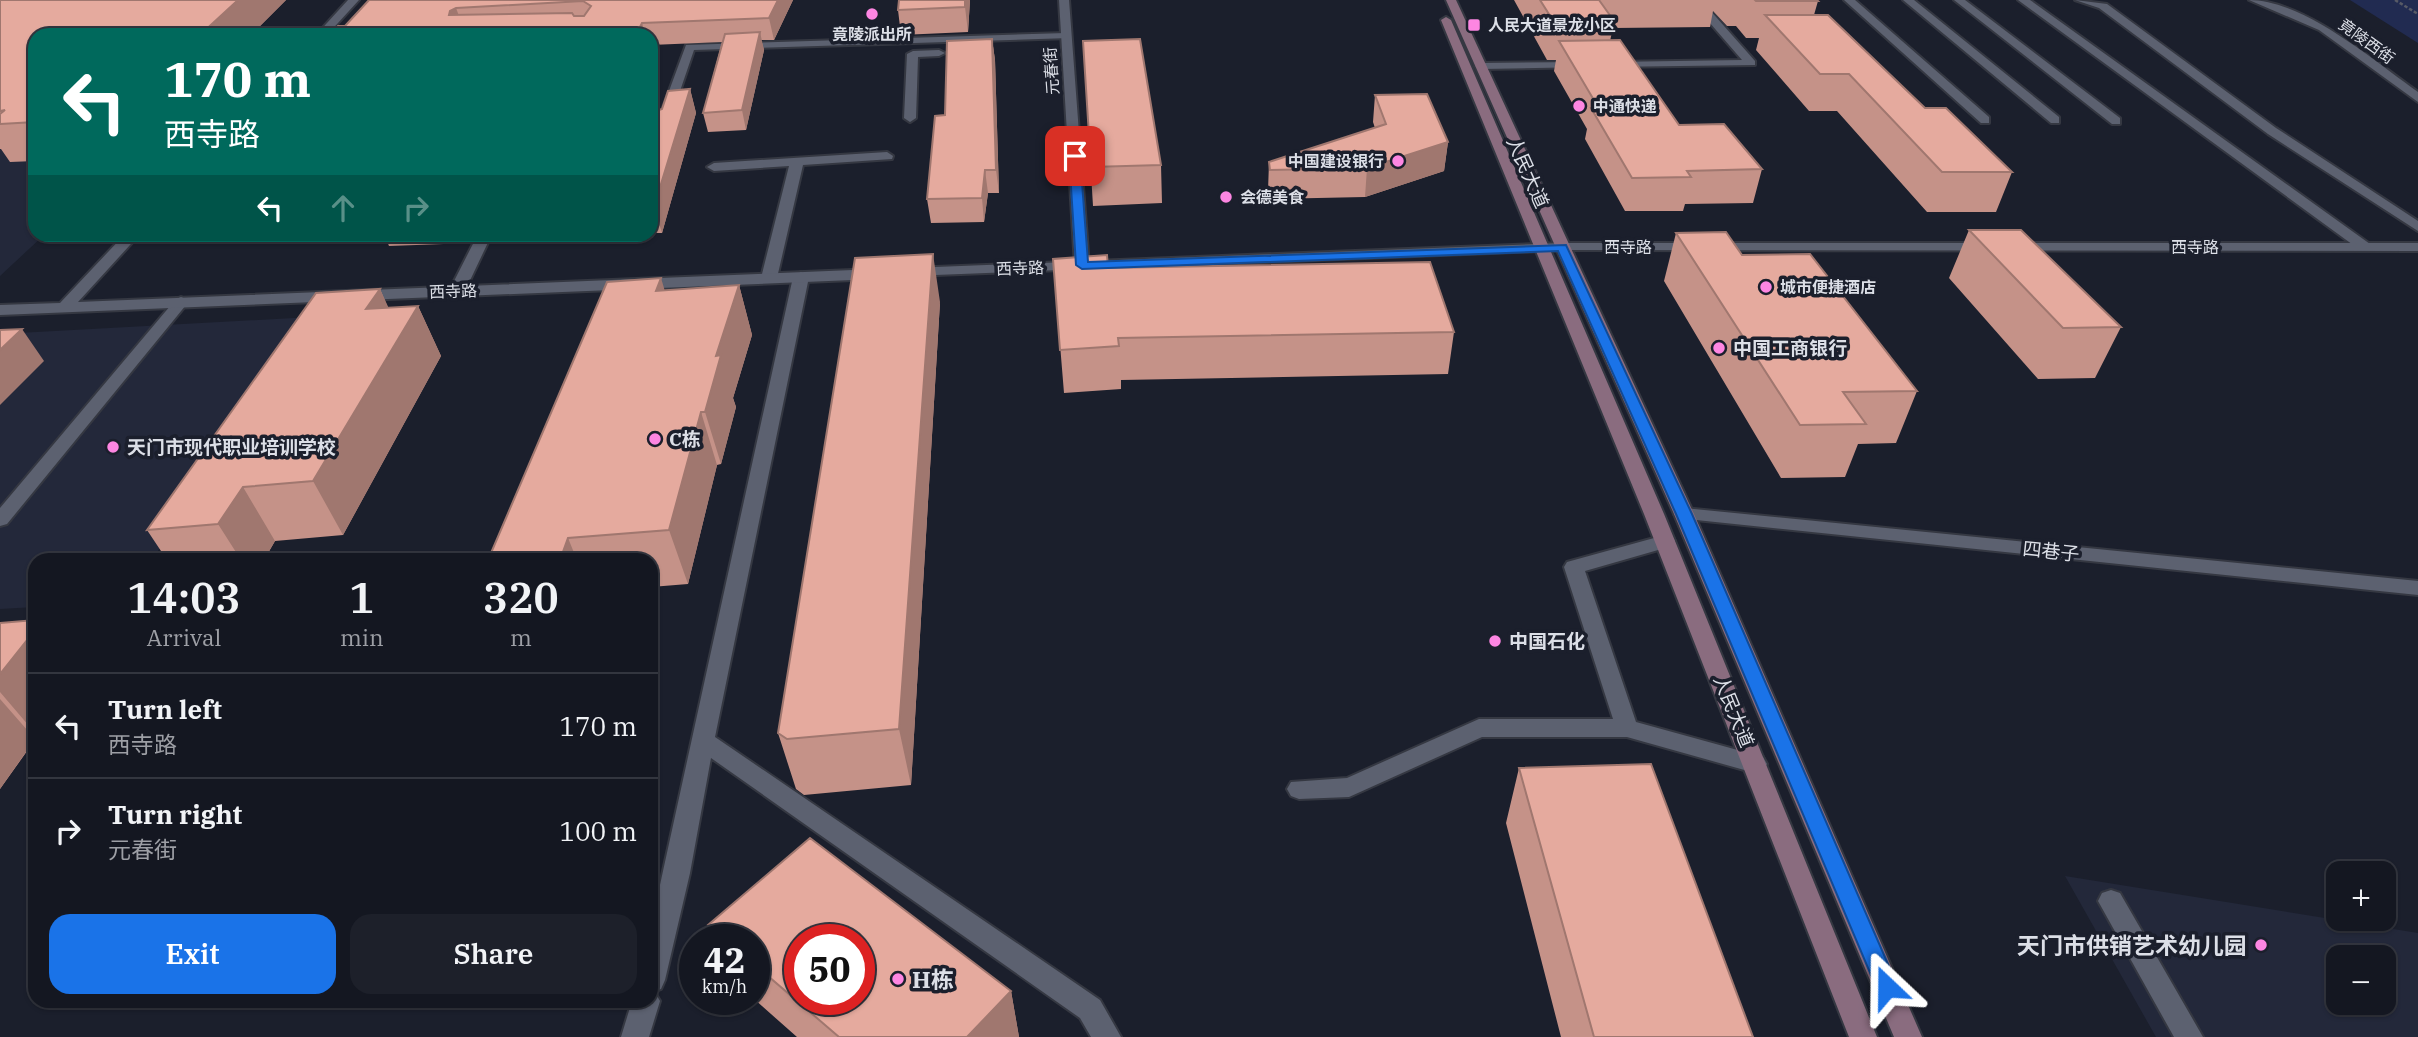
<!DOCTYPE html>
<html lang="en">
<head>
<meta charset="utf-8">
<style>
	body { margin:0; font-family:"IBM Plex Serif","Noto Sans SC",serif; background:#1d202a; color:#f1f3f6; height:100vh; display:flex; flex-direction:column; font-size:26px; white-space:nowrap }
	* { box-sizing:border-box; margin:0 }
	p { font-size:23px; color:#9d9fa5 }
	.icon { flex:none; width:38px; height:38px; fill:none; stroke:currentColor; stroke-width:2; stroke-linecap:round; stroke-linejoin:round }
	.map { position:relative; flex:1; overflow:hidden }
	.details { position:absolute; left:28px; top:553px; width:630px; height:455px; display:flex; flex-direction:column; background:#141721; border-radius:21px; box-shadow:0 2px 5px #0004,0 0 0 2px #33363f }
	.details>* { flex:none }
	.banner { position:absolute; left:28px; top:28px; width:630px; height:214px; border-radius:21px; box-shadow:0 2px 5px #0004,0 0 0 2px #33363f; background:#00695c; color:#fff; overflow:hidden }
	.fabs { position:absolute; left:2326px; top:861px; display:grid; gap:14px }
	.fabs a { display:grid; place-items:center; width:70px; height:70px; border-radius:14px; background:#141721; box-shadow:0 2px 5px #0004,0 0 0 2px #33363f; font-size:35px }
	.speed { position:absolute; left:679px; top:924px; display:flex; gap:14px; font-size:35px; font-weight:700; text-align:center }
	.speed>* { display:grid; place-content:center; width:91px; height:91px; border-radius:50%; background:#141721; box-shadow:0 2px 5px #0004,0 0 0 2px #33363f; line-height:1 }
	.speed small { font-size:18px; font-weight:400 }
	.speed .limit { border:10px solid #d22; background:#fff; color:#111 }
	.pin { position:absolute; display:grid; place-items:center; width:60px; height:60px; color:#fff; margin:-30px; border-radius:14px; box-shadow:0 4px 10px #0006 }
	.me { position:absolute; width:77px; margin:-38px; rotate:337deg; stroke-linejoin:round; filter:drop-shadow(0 0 5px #0008) }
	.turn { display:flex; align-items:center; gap:24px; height:147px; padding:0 21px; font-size:32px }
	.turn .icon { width:91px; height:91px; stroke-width:2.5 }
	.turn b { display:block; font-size:49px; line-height:60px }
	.lanes { display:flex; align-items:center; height:66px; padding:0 21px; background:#0003; justify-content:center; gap:35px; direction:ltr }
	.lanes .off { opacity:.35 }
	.eta { display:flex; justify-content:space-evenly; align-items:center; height:119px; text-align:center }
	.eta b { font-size:42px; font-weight:600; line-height:49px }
	.button { display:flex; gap:14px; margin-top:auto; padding:14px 21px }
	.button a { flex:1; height:80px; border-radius:21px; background:#1a73e8; color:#fff; font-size:28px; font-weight:600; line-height:80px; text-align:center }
	.button a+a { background:#1d202a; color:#f1f3f6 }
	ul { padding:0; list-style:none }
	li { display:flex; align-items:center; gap:21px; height:105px; padding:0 21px; border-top:2px solid #33363f }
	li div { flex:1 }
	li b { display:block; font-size:26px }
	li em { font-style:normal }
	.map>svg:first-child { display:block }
	.built { fill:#23283a; fill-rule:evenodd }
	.green { fill:#212b51 }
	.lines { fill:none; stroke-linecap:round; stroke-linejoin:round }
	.service-casing { stroke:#353842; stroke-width:4 }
	.minor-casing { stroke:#353842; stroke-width:4 }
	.tertiary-casing { stroke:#353842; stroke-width:4 }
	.secondary-casing { stroke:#353842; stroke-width:4 }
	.path { stroke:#575a66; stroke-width:2.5; stroke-dasharray:3.5 2; stroke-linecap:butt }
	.service { fill:#5c6170; fill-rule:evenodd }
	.minor { fill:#5c6170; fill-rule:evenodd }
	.tertiary { fill:#5c6170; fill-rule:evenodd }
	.secondary { fill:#8a6c7f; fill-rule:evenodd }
	.wall { fill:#c59288; fill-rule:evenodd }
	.shaded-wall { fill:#a0776f }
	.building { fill:#e5aa9e; stroke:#a0776f; stroke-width:2; fill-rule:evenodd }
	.route { fill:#1a73e8; stroke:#114b97; stroke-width:2 }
	.poi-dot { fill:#fd86e2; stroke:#1b1f2c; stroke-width:2.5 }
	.labels { text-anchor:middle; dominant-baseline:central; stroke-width:7; stroke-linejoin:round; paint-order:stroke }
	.far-poi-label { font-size:16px; font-weight:bold; fill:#dcdfe7; stroke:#1b1f2c; text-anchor:start }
	.far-street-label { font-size:16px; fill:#dcdfe7; stroke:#1b1f2c }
	.street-label { font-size:19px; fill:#dcdfe7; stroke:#1b1f2c }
	.poi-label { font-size:19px; font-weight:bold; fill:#dcdfe7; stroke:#1b1f2c; text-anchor:start }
	.near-poi-label { font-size:23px; font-weight:bold; fill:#dcdfe7; stroke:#1b1f2c; text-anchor:end }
</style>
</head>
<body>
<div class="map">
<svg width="2418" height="1037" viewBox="0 0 2418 1037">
	<rect width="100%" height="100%" fill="#1b1f2c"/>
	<path class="built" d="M35 78V234L44 235 0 276V80Z
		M312 317 152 560H35V607L0 609V334Z
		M2065 876 2418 933V1037H2156ZM2338 957H2384V1003H2338Z"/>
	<path class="green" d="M2350 0H2418V43Z"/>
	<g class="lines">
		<g class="service-casing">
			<path id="service" d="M1690 0H1701L1755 61V65L1607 67 1605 65 1611 62 1742 60Z
				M1844 0H1855L1989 117V123H1981Z
				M1903 0H1914L2059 117V123H2051Z
				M1954 0H1965L2120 118V124H2112Z
				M2018 0H2030L2370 244 2372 247 2370 250H2360Z
				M2075 0 2107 4 2276 128 2418 221V231L2268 134 2099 8Z
				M1066 33 1070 34V38L694 50 666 132 651 137V129H655L686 45Z
				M913 51 939 50 945 53 939 56 918 57 916 118 910 122 904 118 907 54Z
				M1581 62 1587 65 1585 67 1481 69 1475 66 1481 63Z
				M887 152 893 156 892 159 803 165 777 278 769 283 761 278 789 166 714 171 707 167 714 163Z
				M478 234H492L465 291 462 294H452L449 291Z
				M801 272 809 277 715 737 1100 1000 1121 1037H1091L1080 1018 711 758 690 873 665 980 661 989 654 991 660 1001 649 1037H621L632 1001H651V926L793 277Z
				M181 297 186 299 189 302 186 305 7 524 0 526V508L176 299Z
				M1665 535 1672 536 1675 541 1672 546 1585 571 1636 722 1763 757 1767 764 1763 771 1755 773 1627 737H1482L1349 797 1299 799 1291 796 1287 789 1291 782 1347 778 1479 719H1613L1564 567 1567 562Z
				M2111 890 2120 893 2203 1037H2174L2098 901 2102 893Z"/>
		</g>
		<g class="minor-casing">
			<path id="minor" d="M1059 0H1069L1089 266 1082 270 1075 266Z
				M2249 0C2304 0 2374 61 2418 92V102L2319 30Z
				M1562 243H2418V251L1557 250 1555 247 1557 244Z
				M1684 508 2418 581V595L1677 518 1674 514 1677 510Z"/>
		</g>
		<g class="tertiary-casing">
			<path id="tertiary" d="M348 0H359L327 35H316Z
				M125 234H140L78 302 877 269 885 274 877 279 0 315V305L60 303Z
				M1562 243 1567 244 1569 247 1567 250 910 276 903 272 910 268Z"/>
		</g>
		<g class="secondary-casing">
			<path id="secondary" d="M1446 0H1456L1694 514 1922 1037H1894L1674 514Z
				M1446 17 1451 20 1664 514 1877 1037H1849L1644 514 1441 20Z"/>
		</g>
		<path class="path" d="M2395 0 2418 14"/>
		<use href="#service" class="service"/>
		<use href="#minor" class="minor"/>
		<use href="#tertiary" class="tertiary"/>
		<use href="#secondary" class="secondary"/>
	</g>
	<path class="wall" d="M0 0H286L251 35H35V161L10 162 1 149H0Z
		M369 0H793L774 40H761L764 50 746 130 708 132 703 113 722 42 651 45V35H330L345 26Z
		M970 0 968 32 901 35 898 10Z
		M1514 0H1817L1818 1 1814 15 1925 108 2012 172 1996 212H1927L1837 111H1809L1756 50 1759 38H1746L1736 26H1727L1713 11 1710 27 1613 28 1610 41 1679 125 1762 169 1753 203 1685 204 1683 211H1625L1585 139 1587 129 1554 71 1556 60H1547Z
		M992 39 995 60 999 193H988L984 222 931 223 927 199Z
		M1083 41 1161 165 1162 203 1093 206Z
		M690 89 696 113 662 233H651V93L656 111 662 109Z
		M1375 95 1448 142 1444 171 1365 197 1270 199 1268 191 1269 162 1375 128 1373 122Z
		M1969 230 2121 327 2095 378 2038 379 1949 278Z
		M1676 233 1742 255 1917 391 1896 443 1858 444 1845 477 1781 478 1664 281Z
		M384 234H476L471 243 389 246Z
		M488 234H631L491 242Z
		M1053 259 1108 268 1454 332 1448 374 1121 380V389L1064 393Z
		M739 285 752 335 733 398 736 407 721 464 717 465 688 584 651 587V560H488L664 290Z
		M380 289 388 308 418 306 441 356 343 535 275 541 264 560H167L147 530Z
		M940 302 911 785 804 795 796 789 778 733Z
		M35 620V740L0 789V623Z
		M1519 768 1753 1037H1561L1506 823Z
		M810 838 1011 991 1019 1037H797L754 999V940H714L708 925ZM800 940H859V999H800Z"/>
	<path class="shaded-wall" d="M238 0H286L251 35H200Z
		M778 0H793L774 40 769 18Z
		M965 0H970L968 32 965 7Z
		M456 8 464 29 449 15 450 11Z
		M642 23 645 35H636Z
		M760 32 764 50 746 130 742 110Z
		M992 39 995 60 999 193 996 170Z
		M690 89 696 113 662 233 654 207Z
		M651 93 657 116 651 128Z
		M1448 142 1444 171 1365 197 1367 168Z
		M985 170 988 193 984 222 982 198Z
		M467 234H476L471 243Z
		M933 254 940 302 911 785 899 729Z
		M661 278 676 328 656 291Z
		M739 285 752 335 733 398 736 407 721 464 705 412 716 356Z
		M380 289 401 335 418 306 441 356 343 535 313 481 366 309Z
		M22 329 44 361 0 405V350Z
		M701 412 717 465 688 584 669 530Z
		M243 487 275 541 264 560H241L218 524Z
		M568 538 577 560H560Z
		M35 630V733L0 692V674Z
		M0 699 35 739 0 789Z
		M1011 991 1019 1037H967Z
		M481 1001H493L484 1006Z"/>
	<path class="building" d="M0 0H238L200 35H35V122L0 124V114L5 110 0 111Z
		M369 0H778L769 18 642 23 636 35H330L338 26H345ZM583 1 591 6 584 16H574L572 13 449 15 450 11 456 8Z
		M899 0H965V7L898 10Z
		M1540 0H1599L1614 21 1554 22Z
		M1755 0H1817L1818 1H1756Z
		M1765 15H1828L1925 108H1946L2012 172H1942L1849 74H1820Z
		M760 32 742 110 703 113 725 34Z
		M992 39 996 170H985L982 198 927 199 935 116 945 115 947 41Z
		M1140 39 1161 165 1091 167 1083 41Z
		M1620 40 1679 125 1724 124 1762 169 1687 171 1691 177 1632 178 1591 108 1598 107 1559 41Z
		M690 89 654 207H651V113L662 109 668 91Z
		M1427 94 1448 142 1367 168 1270 170 1269 162 1386 124 1375 95Z
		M1969 230H2021L2121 327 2063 328Z
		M1726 232 1742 255 1810 254 1917 391 1843 392 1866 424 1800 425 1676 233Z
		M933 254 899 729 787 739 778 733 855 258Z
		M1107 255 1108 268 1430 262 1454 332 1118 338 1119 346 1060 350 1053 259Z
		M661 278 656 291 739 285 716 356 721 355 705 412H701L669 530 568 538 560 560H488L607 282Z
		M380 289 366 309 418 306 313 481 243 487 218 524 147 530 316 293Z
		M22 329 0 350V330Z
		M35 620V630L0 674V623Z
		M1651 764 1753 1037H1594L1519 768Z
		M810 838 1011 991 967 1037H839L754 964V940H725L708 925ZM800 940H859V999H800Z"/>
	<path class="route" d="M1075 153 1080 156 1088 262 1566 245 1692 514 1898 987 1895 994 1887 998 1879 994 1676 514 1558 251 1082 269 1076 265 1069 156Z"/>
	<g class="poi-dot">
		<circle cx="872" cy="14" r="7"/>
		<rect x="1467" y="18" width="14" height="14" rx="3.5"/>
		<circle cx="1579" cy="106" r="7"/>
		<circle cx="1398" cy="161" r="7"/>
		<circle cx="1226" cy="197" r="7"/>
		<circle cx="1766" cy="287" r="7"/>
		<circle cx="1719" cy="348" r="7"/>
		<circle cx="655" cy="439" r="7"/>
		<circle cx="113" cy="447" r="7"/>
		<circle cx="1495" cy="641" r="7"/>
		<circle cx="2261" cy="945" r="7"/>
		<circle cx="898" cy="979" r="7"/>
	</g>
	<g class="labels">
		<g class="far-poi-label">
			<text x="1488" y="25">人民大道景龙小区</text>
			<text x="872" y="34" text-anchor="middle">竟陵派出所</text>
			<text x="1593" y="106">中通快递</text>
			<text x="1384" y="161" text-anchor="end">中国建设银行</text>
			<text x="1240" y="197">会德美食</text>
			<text x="1780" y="287">城市便捷酒店</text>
		</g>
		<g class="far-street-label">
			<text transform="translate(2367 41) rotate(36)">竟陵西街</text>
			<text transform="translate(1051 71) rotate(-94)">元春街</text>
			<text x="1628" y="247">西寺路</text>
			<text x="2195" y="247">西寺路</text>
			<text transform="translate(1020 268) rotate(-2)">西寺路</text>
			<text transform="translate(453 291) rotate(-2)">西寺路</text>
		</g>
		<g class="street-label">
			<text transform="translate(1528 172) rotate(66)">人民大道</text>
			<text transform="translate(2051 551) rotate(6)">四巷子</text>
			<text transform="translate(1734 711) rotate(68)">人民大道</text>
		</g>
		<g class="poi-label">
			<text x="1733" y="348">中国工商银行</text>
			<text x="669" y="439">C栋</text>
			<text x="127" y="447">天门市现代职业培训学校</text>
			<text x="1509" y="641">中国石化</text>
		</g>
		<g class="near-poi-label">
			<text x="2247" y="945">天门市供销艺术幼儿园</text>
			<text x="912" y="979" text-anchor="start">H栋</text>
		</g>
	</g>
</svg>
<div class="fabs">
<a>+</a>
<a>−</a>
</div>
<div class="speed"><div>42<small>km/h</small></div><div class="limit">50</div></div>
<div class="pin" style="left:1075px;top:156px;background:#d93025"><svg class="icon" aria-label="arrive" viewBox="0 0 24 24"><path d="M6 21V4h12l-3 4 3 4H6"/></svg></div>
<svg class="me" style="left:1887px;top:987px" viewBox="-20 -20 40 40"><path d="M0-17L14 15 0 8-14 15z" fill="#1a73e8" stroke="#fff" stroke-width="4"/></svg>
<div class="banner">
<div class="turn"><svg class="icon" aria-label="left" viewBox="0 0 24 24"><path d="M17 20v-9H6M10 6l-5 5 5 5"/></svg><div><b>170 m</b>西寺路</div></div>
<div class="lanes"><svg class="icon" aria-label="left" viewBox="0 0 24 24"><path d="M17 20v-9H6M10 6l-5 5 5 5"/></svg><svg class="icon off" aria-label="ahead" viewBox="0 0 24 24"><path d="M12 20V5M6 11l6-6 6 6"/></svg><svg class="icon off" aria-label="right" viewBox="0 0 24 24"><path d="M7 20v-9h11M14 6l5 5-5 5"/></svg></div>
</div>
<section class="details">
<div class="eta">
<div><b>14:03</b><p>Arrival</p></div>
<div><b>1</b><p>min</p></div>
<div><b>320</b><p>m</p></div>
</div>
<ul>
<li><svg class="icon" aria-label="left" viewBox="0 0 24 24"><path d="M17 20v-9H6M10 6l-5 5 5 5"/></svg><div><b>Turn left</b><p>西寺路</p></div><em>170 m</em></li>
<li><svg class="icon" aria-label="right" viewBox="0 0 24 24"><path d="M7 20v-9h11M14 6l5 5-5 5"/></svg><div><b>Turn right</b><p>元春街</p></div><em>100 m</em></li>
</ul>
<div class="button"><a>Exit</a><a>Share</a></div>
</section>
</div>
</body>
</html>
